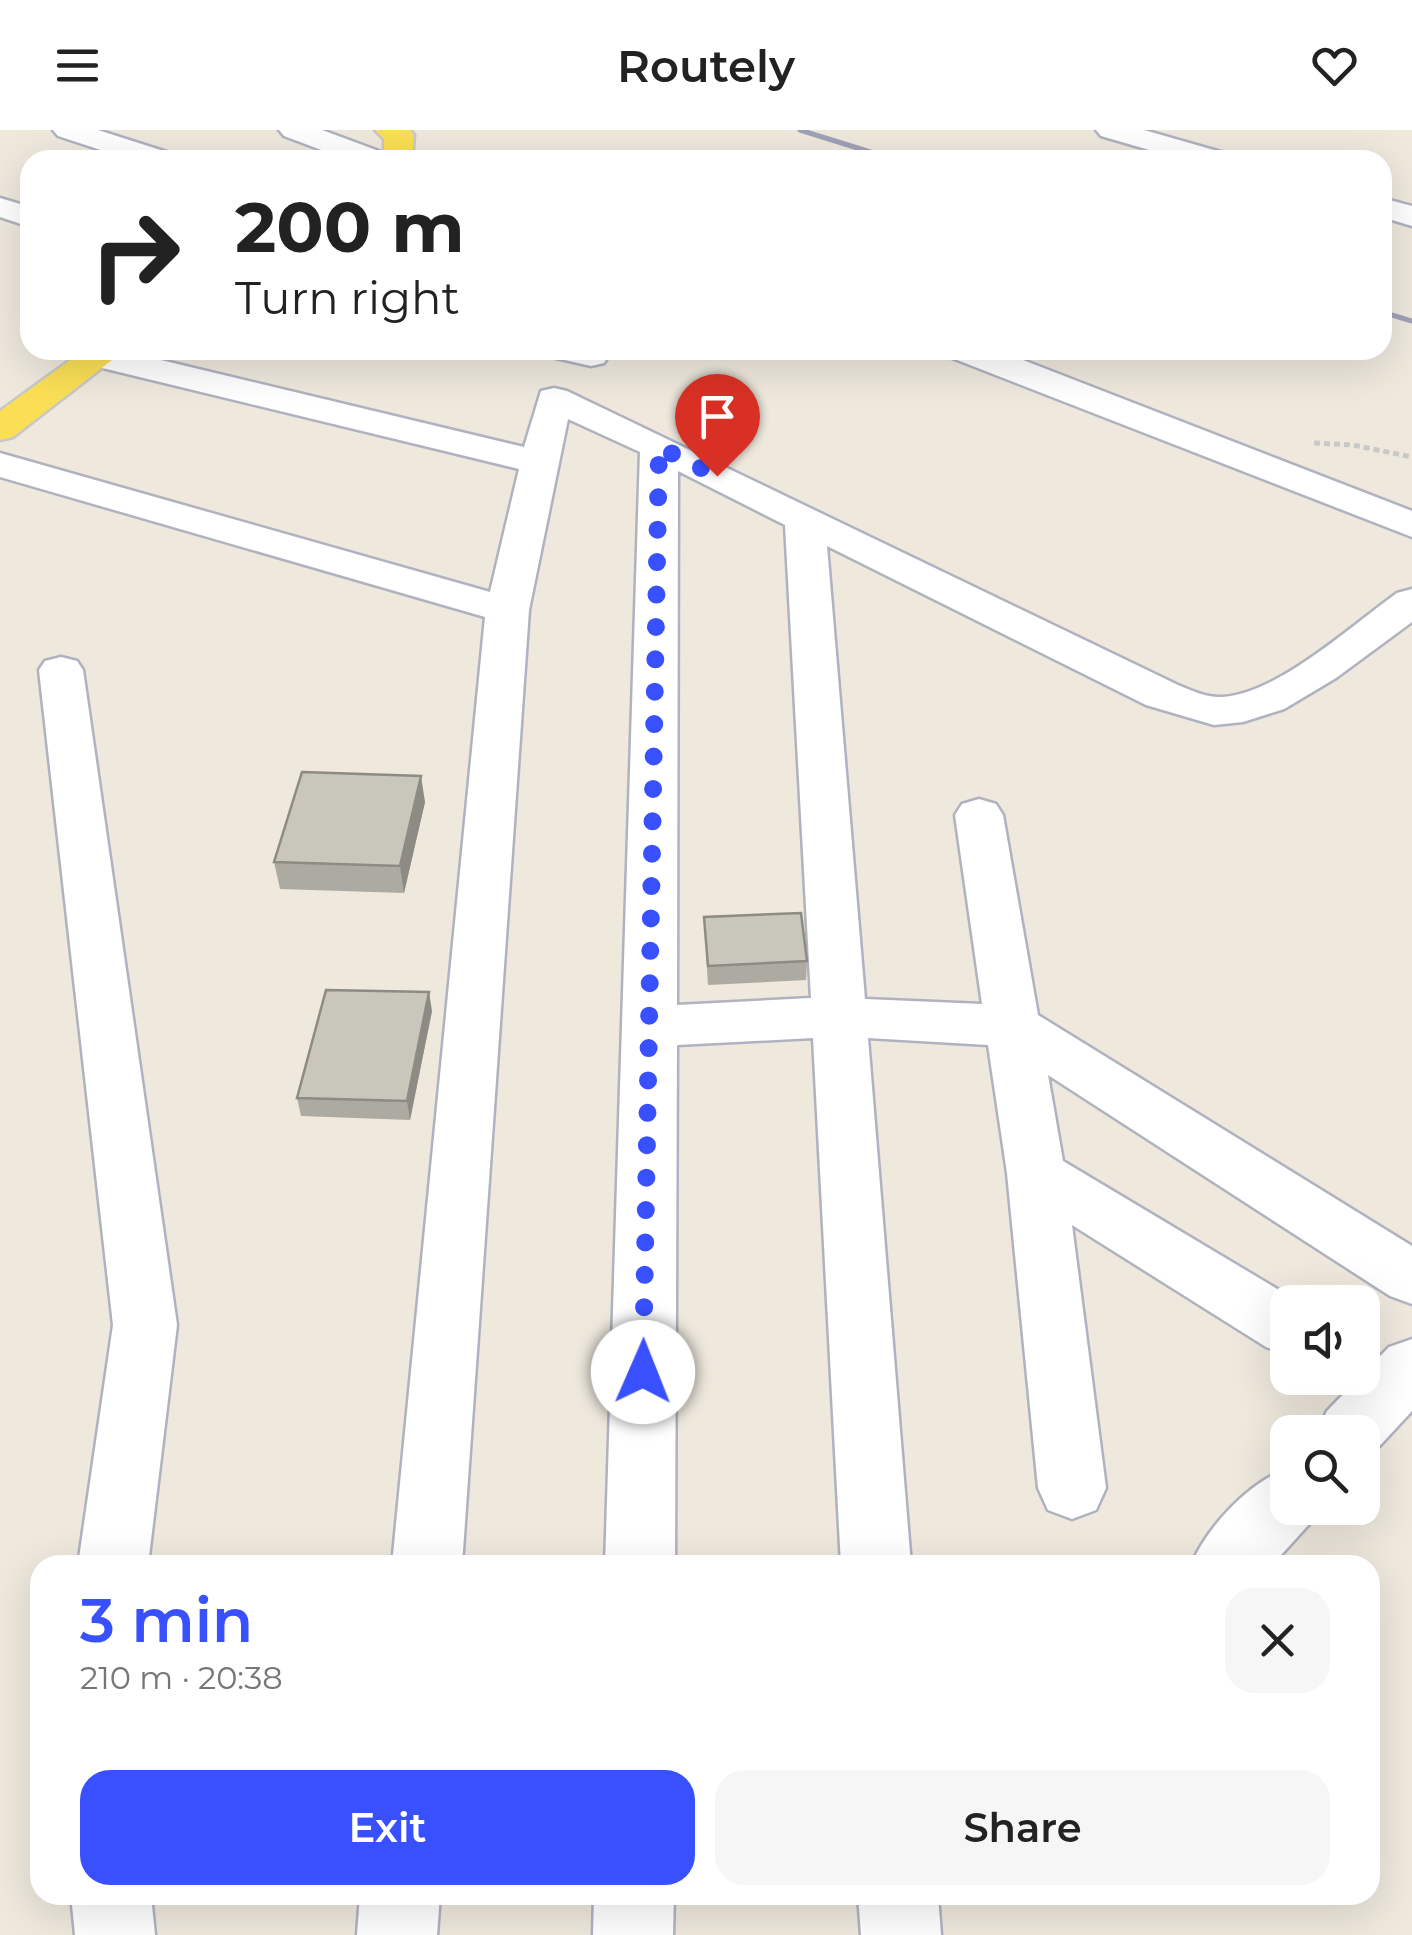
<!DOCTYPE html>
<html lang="en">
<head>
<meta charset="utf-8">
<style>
	body { margin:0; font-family:Montserrat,sans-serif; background:#f6f6f6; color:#222; height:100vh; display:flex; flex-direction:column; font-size:38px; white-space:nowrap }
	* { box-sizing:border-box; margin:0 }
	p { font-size:32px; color:#767676 }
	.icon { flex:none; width:55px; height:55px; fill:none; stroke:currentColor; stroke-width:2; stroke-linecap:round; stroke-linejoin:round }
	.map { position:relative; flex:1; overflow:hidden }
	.sheet { position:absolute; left:30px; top:1425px; width:1350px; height:350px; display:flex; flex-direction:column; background:#fff; border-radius:30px; box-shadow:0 10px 40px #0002 }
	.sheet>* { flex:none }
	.banner { position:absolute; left:20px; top:20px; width:1372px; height:210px; border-radius:30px; box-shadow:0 10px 40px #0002; background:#fff; color:#222; overflow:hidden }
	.controls { position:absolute; left:1270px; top:1155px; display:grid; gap:20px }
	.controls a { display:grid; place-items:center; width:110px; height:110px; border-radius:20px; background:#fff; box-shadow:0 10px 40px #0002; font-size:50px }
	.pin { position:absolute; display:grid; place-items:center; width:85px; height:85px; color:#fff; margin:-102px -42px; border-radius:50% 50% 50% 0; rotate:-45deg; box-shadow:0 0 10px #0007 }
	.pin .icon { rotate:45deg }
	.me { position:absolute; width:110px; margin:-55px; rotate:1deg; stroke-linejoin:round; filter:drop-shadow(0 0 8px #0008) }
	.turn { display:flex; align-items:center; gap:35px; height:210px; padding:0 50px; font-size:45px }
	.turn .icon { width:130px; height:130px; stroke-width:2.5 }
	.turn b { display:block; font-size:70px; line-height:85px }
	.round { display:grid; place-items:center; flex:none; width:105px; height:105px; border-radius:30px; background:#f6f6f6 }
	.summary { display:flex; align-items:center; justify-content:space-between; height:170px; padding:0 50px }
	h1 { font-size:60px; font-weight:600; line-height:75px; color:#3950ff }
	.cta { display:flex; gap:20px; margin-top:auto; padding:20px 50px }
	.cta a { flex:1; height:115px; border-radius:30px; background:#3950ff; color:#fff; font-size:40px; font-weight:600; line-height:115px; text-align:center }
	.cta a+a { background:#f6f6f6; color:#222 }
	header { display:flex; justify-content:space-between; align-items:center; height:130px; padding:0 50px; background:#fff; font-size:45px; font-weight:600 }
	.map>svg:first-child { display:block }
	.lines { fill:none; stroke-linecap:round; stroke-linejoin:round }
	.minor-casing { stroke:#b1b2c0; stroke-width:5 }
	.major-casing { stroke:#c8c8c8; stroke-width:5 }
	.path { stroke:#c8c8c8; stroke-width:5; stroke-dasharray:6 4; stroke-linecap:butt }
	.minor { fill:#fff; fill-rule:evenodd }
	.major { fill:#fadf56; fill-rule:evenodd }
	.rail { stroke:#9fa1b7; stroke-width:5 }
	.wall { fill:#adaaa1 }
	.shaded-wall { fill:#8d8b83 }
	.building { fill:#c9c6bb; stroke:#8d8b83; stroke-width:2.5 }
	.route { stroke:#3950ff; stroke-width:18; stroke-dasharray:0 32.4 }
</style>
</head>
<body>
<header><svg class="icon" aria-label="menu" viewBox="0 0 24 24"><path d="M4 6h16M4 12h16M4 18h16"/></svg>Routely<svg class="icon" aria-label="heart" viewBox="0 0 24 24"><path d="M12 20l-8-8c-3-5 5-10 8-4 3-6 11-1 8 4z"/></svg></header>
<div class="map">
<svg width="1412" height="1805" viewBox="0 0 1412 1805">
	<rect width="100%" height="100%" fill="#eee8dd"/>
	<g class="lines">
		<g class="minor-casing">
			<path id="minor" d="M53 0H98L173 24 177 30H131L58 6Z
				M279 0H322L387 24 391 30H348L284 6Z
				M1096 0H1144L1228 24 1232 30H1184L1101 6Z
				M0 68 30 77V97L0 87Z
				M1382 68 1412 76V96L1382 87Z
				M85 220H119L524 317 541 261 554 258 567 261 1178 555C1193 561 1207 568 1223 567 1279 563 1352 495 1397 463L1412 459V492L1336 548 1284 579 1243 592 1214 595 1146 575 827 416 865 869 982 874 955 685 962 674 979 669 996 674 1003 685 1038 885 1412 1116V1174L1390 1166 1048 945 1063 1031 1299 1172H1288V1225L1266 1217 1072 1095 1106 1358 1096 1380 1072 1389 1048 1380 1038 1358 1007 1043 988 915 868 908 911 1435H841L813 908 677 915 675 1435H605L640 322 568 289 529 480 462 1435H392L485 487 0 347V323L490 462 519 339 86 234 81 226ZM678 341 785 395 811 868 677 875Z
				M551 220H605L609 225 604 233 591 236 556 228Z
				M947 220H997L1412 381V407L952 228Z
				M61 527 77 531 83 540 177 1195 148 1435H78L113 1195 39 540 45 531Z
				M1412 1209V1281L1373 1323 1362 1327V1302H1317L1327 1281 1389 1217Z
				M1288 1338V1378H1318L1312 1391 1272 1435H1191C1208 1396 1248 1353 1288 1338Z
				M71 1765H151L155 1805H75Z
				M360 1765H440L437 1805H357Z
				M594 1765H674L673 1805H593Z
				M858 1765H938L941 1805H861Z"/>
		</g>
		<g class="major-casing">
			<path id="major" d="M375 0H410L414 5 412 30H379L384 23V9Z
				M84 220H125L13 307 0 310V281Z"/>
		</g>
		<path class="path" d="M1314 313 1353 315 1412 327"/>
		<use href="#minor" class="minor"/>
		<use href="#major" class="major"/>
		<path class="rail" d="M800 0 896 30
			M1382 182 1412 191"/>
	</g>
	<path class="wall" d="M425 672 404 763 280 759 274 732Z
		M704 787 807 831 806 850 708 855Z
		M432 881 410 990 301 986 297 968Z"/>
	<path class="shaded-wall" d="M421 646 425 672 404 763 400 736Z
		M429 862 432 881 410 990 407 971Z"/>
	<path class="building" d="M302 642 421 646 400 736 274 732Z
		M801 783 807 831 708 836 704 787Z
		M326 860 429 862 407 971 297 968Z"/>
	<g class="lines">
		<path class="route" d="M643 1242 659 317 717 346"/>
	</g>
</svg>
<div class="controls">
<a><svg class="icon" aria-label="sound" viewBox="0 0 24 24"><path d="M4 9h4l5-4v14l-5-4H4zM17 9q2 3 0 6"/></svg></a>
<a><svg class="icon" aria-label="search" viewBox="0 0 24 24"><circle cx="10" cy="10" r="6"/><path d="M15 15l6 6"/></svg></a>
</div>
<div class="pin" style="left:717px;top:346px;background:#d93025"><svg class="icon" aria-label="arrive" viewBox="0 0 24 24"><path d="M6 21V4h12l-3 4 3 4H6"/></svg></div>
<svg class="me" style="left:643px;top:1242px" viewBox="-20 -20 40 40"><circle r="19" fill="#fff"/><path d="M0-13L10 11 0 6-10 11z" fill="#3950ff"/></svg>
<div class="banner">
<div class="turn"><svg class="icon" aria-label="right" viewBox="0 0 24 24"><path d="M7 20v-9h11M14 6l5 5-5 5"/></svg><div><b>200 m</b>Turn right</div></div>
</div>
<section class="sheet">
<div class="summary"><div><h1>3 min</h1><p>210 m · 20:38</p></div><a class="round"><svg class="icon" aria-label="close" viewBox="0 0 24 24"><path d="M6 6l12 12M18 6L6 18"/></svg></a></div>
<div class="cta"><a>Exit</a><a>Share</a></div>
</section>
</div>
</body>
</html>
